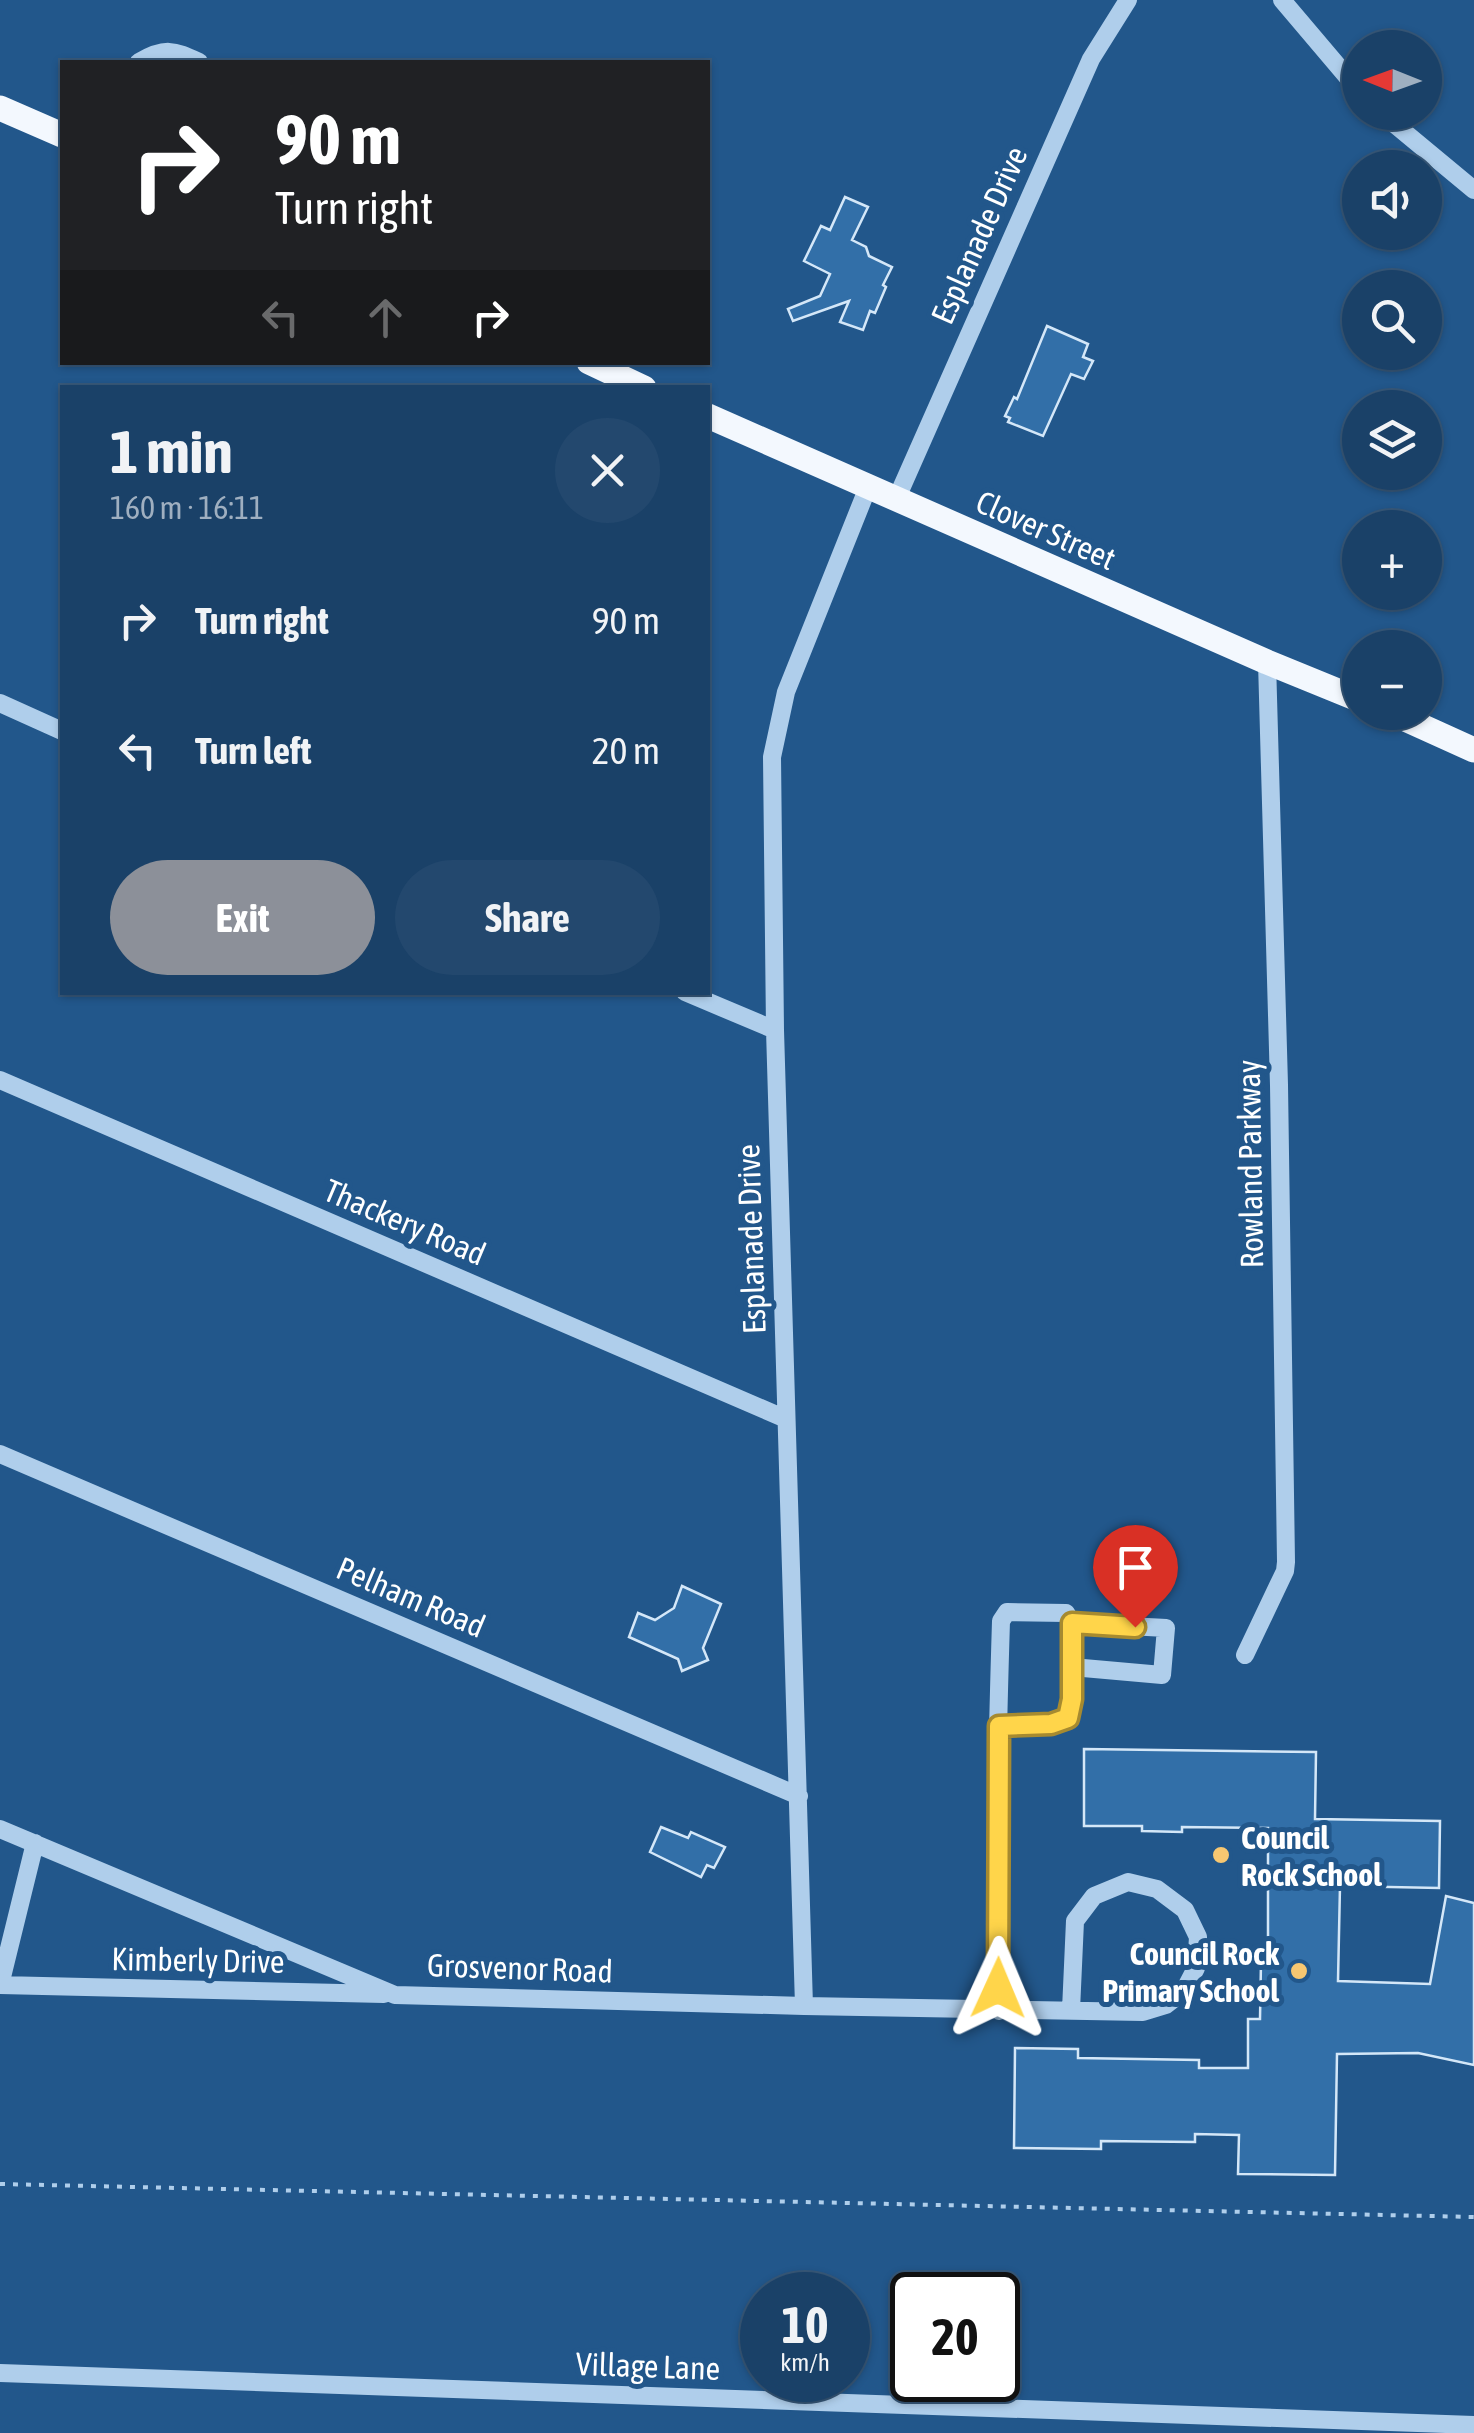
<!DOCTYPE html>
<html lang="en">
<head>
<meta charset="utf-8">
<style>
	body { margin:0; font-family:"Asap Condensed",sans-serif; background:#23486e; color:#f1f3f6; height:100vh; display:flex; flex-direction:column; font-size:38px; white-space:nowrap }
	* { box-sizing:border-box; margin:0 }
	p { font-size:32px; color:#9fafc0 }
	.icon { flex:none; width:55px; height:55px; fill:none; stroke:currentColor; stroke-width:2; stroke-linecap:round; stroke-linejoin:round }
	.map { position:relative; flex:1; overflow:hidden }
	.details { position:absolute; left:60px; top:385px; width:650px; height:610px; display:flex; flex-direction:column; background:#1a4168; border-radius:0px; box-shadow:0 2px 8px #0004,0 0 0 2px #385a7c }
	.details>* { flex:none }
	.top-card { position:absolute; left:60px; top:60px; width:650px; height:305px; border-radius:0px; box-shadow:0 2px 8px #0004,0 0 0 2px #385a7c; background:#202124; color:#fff; overflow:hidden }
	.needle { width:65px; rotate:271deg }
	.tools { position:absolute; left:1342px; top:30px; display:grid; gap:20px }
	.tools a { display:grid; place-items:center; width:100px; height:100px; border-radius:50%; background:#1a4168; box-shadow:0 2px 8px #0004,0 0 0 2px #385a7c; font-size:50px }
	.speed { position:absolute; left:740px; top:2272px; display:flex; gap:20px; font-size:50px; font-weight:700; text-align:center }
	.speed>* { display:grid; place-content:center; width:130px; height:130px; border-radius:50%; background:#1a4168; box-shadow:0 2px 8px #0004,0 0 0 2px #385a7c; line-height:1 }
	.speed small { font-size:25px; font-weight:400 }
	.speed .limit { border:5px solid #111; border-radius:15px; background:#fff; color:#111 }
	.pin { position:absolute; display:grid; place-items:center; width:85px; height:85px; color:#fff; margin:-102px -42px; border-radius:50% 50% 50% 0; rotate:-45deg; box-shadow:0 0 10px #0007 }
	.pin .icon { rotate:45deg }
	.me { position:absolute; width:110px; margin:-55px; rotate:1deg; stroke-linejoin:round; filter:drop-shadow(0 0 8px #0008) }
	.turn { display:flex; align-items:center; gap:35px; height:210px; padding:0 50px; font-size:45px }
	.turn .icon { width:130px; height:130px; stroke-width:2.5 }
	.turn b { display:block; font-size:70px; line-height:85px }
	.lanes { display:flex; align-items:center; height:95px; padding:0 50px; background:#0003; justify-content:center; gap:50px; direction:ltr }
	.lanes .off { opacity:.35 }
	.round { display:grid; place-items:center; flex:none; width:105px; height:105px; border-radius:52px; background:#23486e }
	.overview { display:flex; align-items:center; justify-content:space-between; height:170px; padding:0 50px }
	h1 { font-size:60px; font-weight:700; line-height:75px }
	.cta { display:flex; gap:20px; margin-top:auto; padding:20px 50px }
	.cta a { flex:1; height:115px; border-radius:60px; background:#8c9099; color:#fff; font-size:40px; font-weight:700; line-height:115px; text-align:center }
	.cta a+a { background:#23486e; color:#f1f3f6 }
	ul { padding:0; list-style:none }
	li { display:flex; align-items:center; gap:30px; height:130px; padding:0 50px }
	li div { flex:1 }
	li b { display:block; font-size:38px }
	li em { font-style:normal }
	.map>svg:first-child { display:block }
	.building { fill:#326fa8; stroke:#d4e7f8; stroke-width:2.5 }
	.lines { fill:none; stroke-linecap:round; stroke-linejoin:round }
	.path { stroke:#afceeb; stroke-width:4; stroke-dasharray:5 8; stroke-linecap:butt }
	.minor { stroke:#afceeb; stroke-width:18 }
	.major { stroke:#f3f8fe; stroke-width:25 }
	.route-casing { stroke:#a68a30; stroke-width:25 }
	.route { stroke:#ffd54a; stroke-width:18 }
	.poi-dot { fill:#f7c771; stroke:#22578b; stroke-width:4 }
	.labels { text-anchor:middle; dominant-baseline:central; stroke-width:10; stroke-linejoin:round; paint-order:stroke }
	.street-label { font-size:32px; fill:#fff; stroke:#22578b }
	.poi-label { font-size:32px; font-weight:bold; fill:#fff; stroke:#22578b; text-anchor:start }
</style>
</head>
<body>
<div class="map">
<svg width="1474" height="2433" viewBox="0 0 1474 2433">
	<rect width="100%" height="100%" fill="#22578b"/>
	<path class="building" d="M845 197 868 207 852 240 866 247 869 256 892 267 883 285 886 287 875 313 870 311 863 330 840 322 849 301 793 321 788 309 820 296 830 274 804 261 821 226 830 230Z
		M1047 326 1088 344 1083 357 1093 361 1084 379 1071 374 1043 436 1008 422 1010 418 1005 416 1014 397 1017 399Z
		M682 1586 721 1604 703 1648 708 1660 682 1671 678 1659 629 1637 638 1613 655 1620 674 1608Z
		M1084 1749 1316 1752 1315 1819 1440 1821 1439 1888 1340 1886 1338 1981 1430 1984 1446 1896 1474 1903V2065L1418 2053 1337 2054 1335 2175 1238 2174 1239 2135 1195 2134V2142L1101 2141V2149L1014 2148 1015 2048 1078 2049V2058L1199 2060V2068H1248V2019H1260L1261 1962 1268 1961V1828L1182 1827V1832L1142 1831V1826H1084Z
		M661 1827 688 1838 691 1832 725 1847 714 1868 707 1865 701 1877 650 1852Z"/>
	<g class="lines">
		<path class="path" d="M0 2184 1474 2217"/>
		<path class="minor" d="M1282 0 1360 92
			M139 62C165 47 173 50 199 62
			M1380 112 1474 190
			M896 500 1091 59 1128 0
			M0 703 62 731
			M685 992 775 1030
			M0 1080 786 1419
			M0 1454 799 1796
			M1245 1655 1285 1571 1286 1562 1279 1085 1267 662
			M1072 1667 1162 1675 1166 1628 1072 1623
			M999 1726 1051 1724 1069 1718 1072 1699V1623L1066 1613 1007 1612 1001 1621C997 1750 994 1881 999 2011
			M0 1829 395 1995 804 2006 1143 2012 1166 2005 1184 1991 1196 1968 1198 1937 1185 1910 1157 1889 1128 1882 1094 1896 1075 1921 1071 2010
			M0 1985 384 1994
			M0 1985 35 1843
			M804 2006 775 1030 772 757 786 692 868 487
			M0 2373 1474 2425"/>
		<path class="major" d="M0 108 62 135
			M589 362 644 388
			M708 416 1267 662 1360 700
			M1390 712 1474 750"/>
	</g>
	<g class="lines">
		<g class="route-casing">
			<path id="route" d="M998 1988 999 1726 1051 1724 1068 1718 1072 1699V1623L1135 1627"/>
		</g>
		<use href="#route" class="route"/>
	</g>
	<g class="poi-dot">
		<circle cx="1221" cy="1855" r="10"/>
		<circle cx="1299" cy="1971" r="10"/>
	</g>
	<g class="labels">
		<g class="street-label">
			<text transform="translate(979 235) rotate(-66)">Esplanade Drive</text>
			<text transform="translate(1046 530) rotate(24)">Clover Street</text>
			<text transform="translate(1250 1164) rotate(-91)">Rowland Parkway</text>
			<text transform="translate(405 1222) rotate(23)">Thackery Road</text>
			<text transform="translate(751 1239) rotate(-92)">Esplanade Drive</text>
			<text transform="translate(411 1597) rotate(23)">Pelham Road</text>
			<text transform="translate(198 1960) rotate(1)">Kimberly Drive</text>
			<text transform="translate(520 1968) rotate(2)">Grosvenor Road</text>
			<text transform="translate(648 2366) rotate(2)">Village Lane</text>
		</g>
		<g class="poi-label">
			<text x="1241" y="1837">Council<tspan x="1241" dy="37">Rock School</tspan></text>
			<text x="1279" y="1953" text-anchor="end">Council Rock<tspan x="1279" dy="37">Primary School</tspan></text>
		</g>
	</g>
</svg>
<div class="tools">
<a><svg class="needle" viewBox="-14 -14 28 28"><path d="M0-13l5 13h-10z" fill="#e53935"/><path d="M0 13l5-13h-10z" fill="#9fafc0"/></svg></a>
<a><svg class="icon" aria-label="sound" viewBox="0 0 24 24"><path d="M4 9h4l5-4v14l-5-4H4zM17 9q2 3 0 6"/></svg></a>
<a><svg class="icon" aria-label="search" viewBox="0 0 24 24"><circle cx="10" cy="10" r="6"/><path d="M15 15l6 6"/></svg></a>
<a><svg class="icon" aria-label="layers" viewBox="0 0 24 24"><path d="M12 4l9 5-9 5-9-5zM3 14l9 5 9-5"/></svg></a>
<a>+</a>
<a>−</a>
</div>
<div class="speed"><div>10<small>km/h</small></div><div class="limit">20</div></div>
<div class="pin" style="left:1135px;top:1627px;background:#d93025"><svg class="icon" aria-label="arrive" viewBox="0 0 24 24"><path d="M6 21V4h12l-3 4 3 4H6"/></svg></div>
<svg class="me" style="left:998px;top:1988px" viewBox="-20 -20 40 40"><path d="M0-17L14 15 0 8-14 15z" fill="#ffd54a" stroke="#fff" stroke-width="4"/></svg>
<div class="top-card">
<div class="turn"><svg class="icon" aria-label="right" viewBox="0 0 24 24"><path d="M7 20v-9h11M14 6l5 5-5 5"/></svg><div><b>90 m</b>Turn right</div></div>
<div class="lanes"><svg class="icon off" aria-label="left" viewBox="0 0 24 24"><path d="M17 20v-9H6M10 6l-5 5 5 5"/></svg><svg class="icon off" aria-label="ahead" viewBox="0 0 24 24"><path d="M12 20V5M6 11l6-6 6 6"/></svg><svg class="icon" aria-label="right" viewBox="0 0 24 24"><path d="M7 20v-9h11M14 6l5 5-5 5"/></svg></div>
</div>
<section class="details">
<div class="overview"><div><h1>1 min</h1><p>160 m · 16:11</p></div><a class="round"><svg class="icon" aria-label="close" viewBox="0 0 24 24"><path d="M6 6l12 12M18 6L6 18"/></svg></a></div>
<ul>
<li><svg class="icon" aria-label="right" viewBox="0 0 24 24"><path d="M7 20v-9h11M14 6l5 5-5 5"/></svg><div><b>Turn right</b></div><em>90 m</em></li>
<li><svg class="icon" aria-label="left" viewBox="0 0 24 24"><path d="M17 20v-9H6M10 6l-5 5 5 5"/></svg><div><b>Turn left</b></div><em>20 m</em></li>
</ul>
<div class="cta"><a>Exit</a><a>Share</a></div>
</section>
</div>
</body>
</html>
